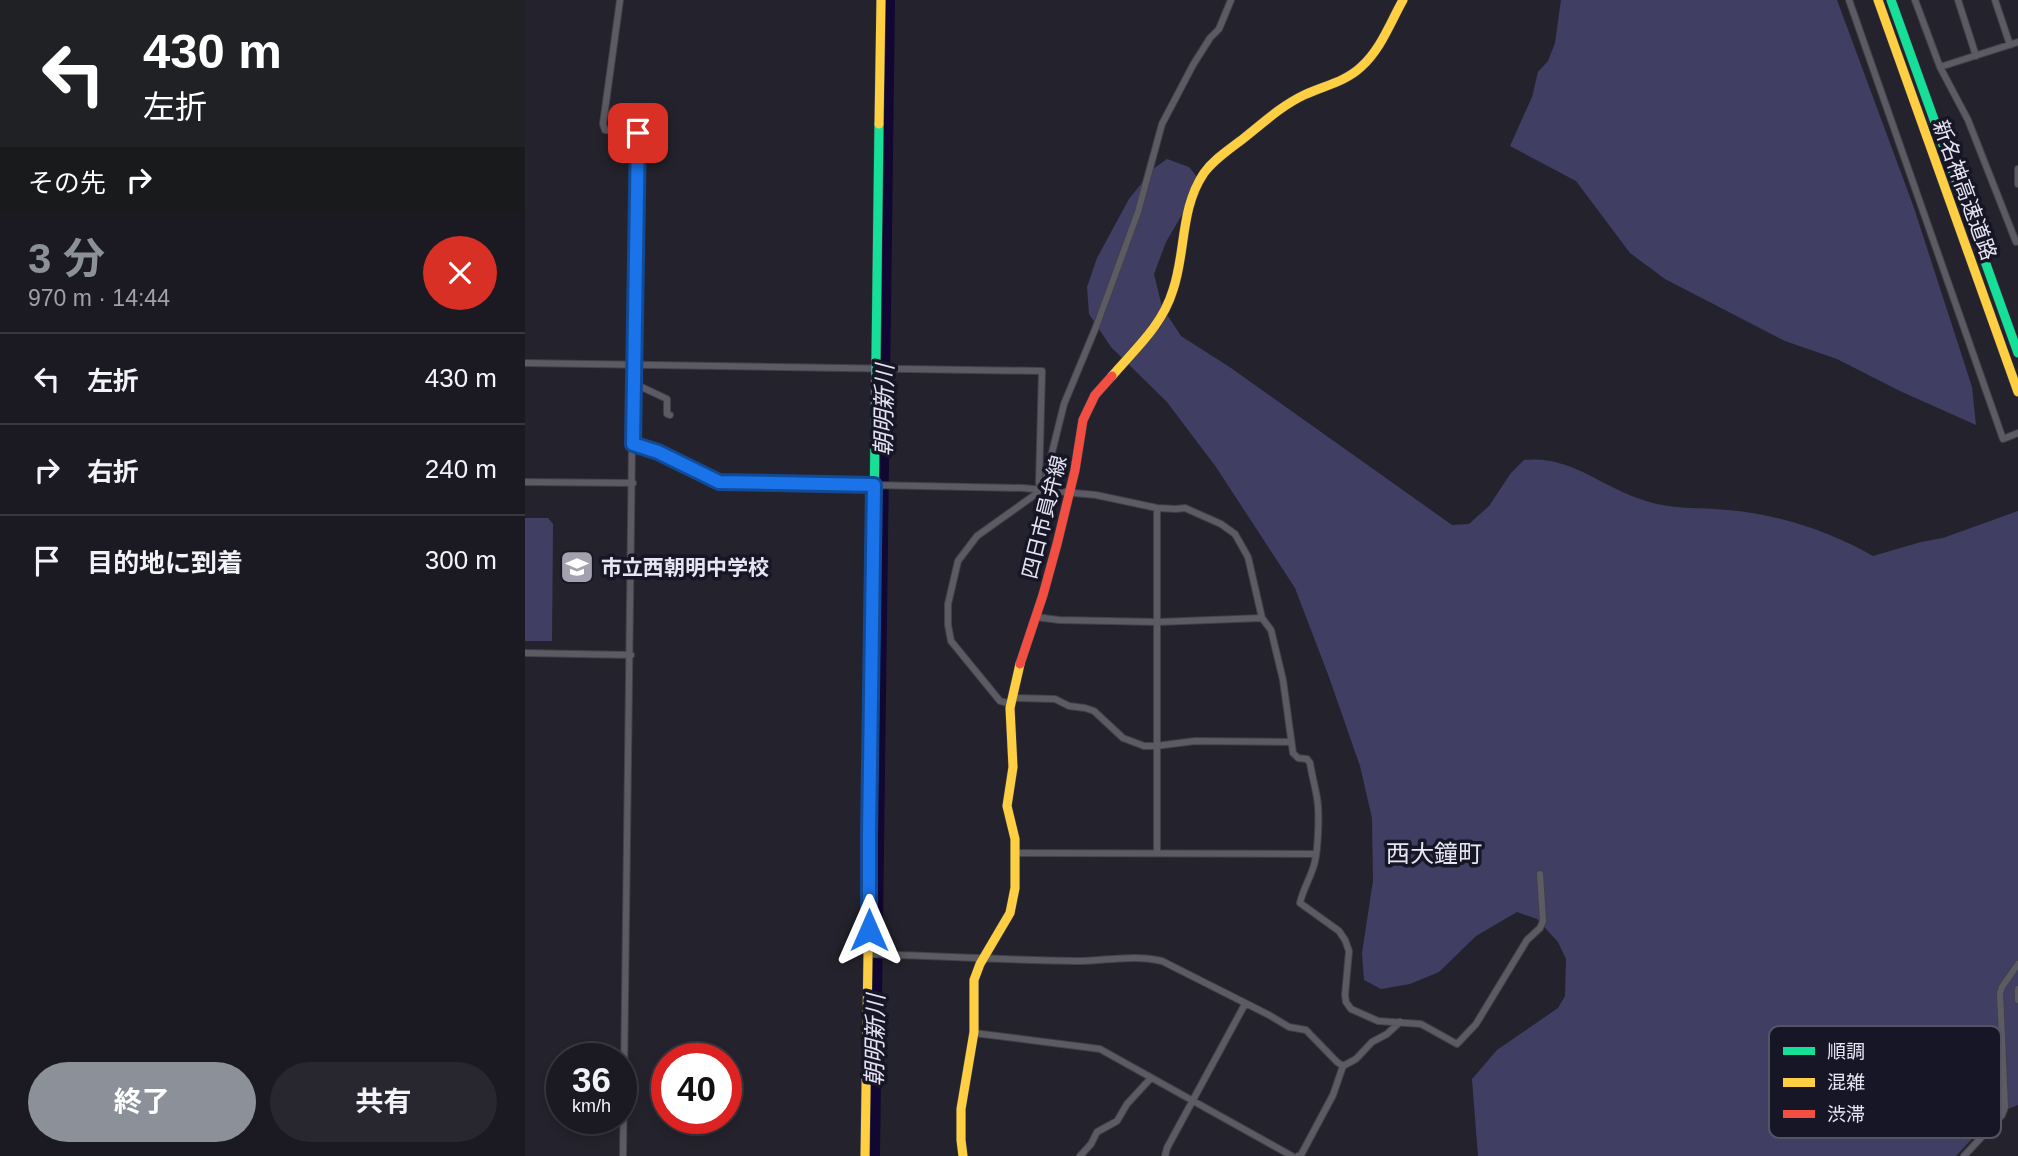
<!DOCTYPE html>
<html lang="ja">
<head>
<meta charset="utf-8">
<style>
	body { margin:0; font-family:Helvetica,"Noto Sans JP",sans-serif; background:#28272f; color:#f1f3f6; height:100vh; display:flex; flex-direction:column; font-size:26px; white-space:nowrap }
	* { box-sizing:border-box; margin:0 }
	p { font-size:23px; color:#a0a1a5 }
	.icon { flex:none; width:38px; height:38px; fill:none; stroke:currentColor; stroke-width:2; stroke-linecap:round; stroke-linejoin:round }
	.map { position:relative; flex:1; overflow:hidden }
	.drawer { display:flex; flex-direction:column; background:#1b1a22; width:525px }
	.drawer>* { flex:none }
	.guide { background:#202124; color:#fff; overflow:hidden }
	.speed { position:absolute; left:21px; top:1043px; display:flex; gap:14px; font-size:35px; font-weight:700; text-align:center }
	.speed>* { display:grid; place-content:center; width:91px; height:91px; border-radius:50%; background:#1b1a22; box-shadow:0 4px 10px #0003,0 0 0 2px #393840; line-height:1 }
	.speed small { font-size:18px; font-weight:400 }
	.speed .limit { border:10px solid #d22; background:#fff; color:#111 }
	.pin { position:absolute; display:grid; place-items:center; width:60px; height:60px; color:#fff; margin:-30px; border-radius:14px; box-shadow:0 4px 10px #0006 }
	.me { position:absolute; width:77px; margin:-38px; rotate:0deg; stroke-linejoin:round; filter:drop-shadow(0 0 5px #0008) }
	.turn { display:flex; align-items:center; gap:24px; height:147px; padding:0 28px; font-size:32px }
	.turn .icon { width:91px; height:91px; stroke-width:2.5 }
	.turn b { display:block; font-size:49px; line-height:60px }
	.then { display:flex; align-items:center; height:66px; padding:0 28px; background:#0003; gap:14px; font-size:26px }
	.round { display:grid; place-items:center; flex:none; width:74px; height:74px; border-radius:37px; background:#28272f }
	.head { display:flex; align-items:center; justify-content:space-between; height:119px; padding:0 28px }
	h1 { font-size:42px; font-weight:700; line-height:52px; color:#8c9099 }
	.primary-button { display:flex; gap:14px; margin-top:auto; padding:14px 28px }
	.primary-button a { flex:1; height:80px; border-radius:42px; background:#8c9099; color:#fff; font-size:28px; font-weight:700; line-height:80px; text-align:center }
	.primary-button a+a { background:#28272f; color:#f1f3f6 }
	ul { padding:0; list-style:none }
	li { display:flex; align-items:center; gap:21px; height:91px; padding:0 28px; border-top:2px solid #393840 }
	li div { flex:1 }
	li b { display:block; font-size:26px }
	li em { font-style:normal }
	main { display:flex; flex:1; min-height:0 }
	.map>svg:first-child { display:block }
	.green { fill:#413e64 }
	.lines { fill:none; stroke-linecap:round; stroke-linejoin:round }
	.river { stroke:#120632; stroke-width:12 }
	.street-casing { stroke:#414049; stroke-width:8 }
	.fast-casing { stroke:#414049; stroke-width:10 }
	.slow-casing { stroke:#414049; stroke-width:10 }
	.jam-casing { stroke:#414049; stroke-width:10 }
	.street { stroke:#5c5b64; stroke-width:6 }
	.fast { stroke:#16e098; stroke-width:9 }
	.slow { stroke:#ffcf43; stroke-width:9 }
	.jam { stroke:#f24e42; stroke-width:9 }
	.route-casing { stroke:#114b97; stroke-width:18 }
	.route { stroke:#1a73e8; stroke-width:12 }
	.labels { text-anchor:middle; dominant-baseline:central; stroke-width:7; stroke-linejoin:round; paint-order:stroke }
	.street-label { font-size:21px; fill:#e6e5f2; stroke:#171627 }
	.poi-label { font-size:21px; font-weight:bold; fill:#e6e5f2; stroke:#171627; text-anchor:start }
	.water-label { font-size:23px; font-style:italic; fill:#e3e3f4; stroke:#171627 }
	.quarter-label { font-size:24px; fill:#e6e5f2; stroke:#171627 }
	.key { fill:#171627; stroke:#555464; stroke-width:2 }
	.key-label { font-size:19px; fill:#e6e5f2 }
</style>
</head>
<body>
<main>
<section class="drawer">
<div class="guide">
<div class="turn"><svg class="icon" aria-label="left" viewBox="0 0 24 24"><path d="M17 20v-9H6M10 6l-5 5 5 5"/></svg><div><b>430 m</b>左折</div></div>
<div class="then">その先<svg class="icon" aria-label="right" viewBox="0 0 24 24"><path d="M7 20v-9h11M14 6l5 5-5 5"/></svg></div>
</div>
<div class="head"><div><h1>3 分</h1><p>970 m · 14:44</p></div><a class="round" style="background:#d93025;color:#fff"><svg class="icon" aria-label="close" viewBox="0 0 24 24"><path d="M6 6l12 12M18 6L6 18"/></svg></a></div>
<ul>
<li><svg class="icon" aria-label="left" viewBox="0 0 24 24"><path d="M17 20v-9H6M10 6l-5 5 5 5"/></svg><div><b>左折</b></div><em>430 m</em></li>
<li><svg class="icon" aria-label="right" viewBox="0 0 24 24"><path d="M7 20v-9h11M14 6l5 5-5 5"/></svg><div><b>右折</b></div><em>240 m</em></li>
<li><svg class="icon" aria-label="arrive" viewBox="0 0 24 24"><path d="M6 21V4h12l-3 4 3 4H6"/></svg><div><b>目的地に到着</b></div><em>300 m</em></li>
</ul>
<div class="primary-button"><a>終了</a><a>共有</a></div>
</section>
<div class="map">
<svg width="1493" height="1156" viewBox="0 0 1493 1156">
	<rect width="100%" height="100%" fill="#24232d"/>
	<path class="green" d="M1036 0H1312L1389 208 1447 387 1451 425 1375 391 1312 359 1260 341 1140 279 1105 253 1051 181 985 146 1007 97 1013 72 1023 61 1030 43Z
		M642 159 664 167 676 182 641 242 629 274 637 307 656 336 706 368 927 525 944 524 964 506 986 473 999 460C1046 455 1076 487 1118 500 1147 510 1172 507 1202 510 1252 514 1305 531 1348 556L1396 542 1418 538 1493 511V1105L1470 1114 1431 1156H953L947 1079 972 1050 1033 1008 1040 996 1041 959 1033 942 1012 919 992 912 951 936 914 972 885 984 856 989 839 980 837 953 848 881 847 818 835 766 804 677 770 588 691 467 642 402 586 347 564 314 562 287 572 258 604 199 628 169Z
		M0 518H23L28 524 27 641H0Z"/>
	<g class="lines">
		<path class="river" d="M349 1156 364 0"/>
		<g class="street-casing">
			<path id="street" d="M95 0 78 124 80 130 113 133 108 364 98 1156
				M1324 0 1478 439 1493 433
				M1390 0 1415 67 1443 120 1491 242 1493 241
				M1433 0 1451 56
				M1470 0 1485 45
				M1415 67 1493 42
				M1493 169V184
				M0 363 517 371 514 483 518 489
				M108 383 142 399V414L145 415
				M108 444 132 451 194 482 498 488 540 492
				M0 482 108 483
				M549 493 571 495 632 508 651 509 660 508 696 524 710 534 723 557 737 618 746 630 758 680 768 753 773 758 782 759 785 763C787 777 792 792 793 806 794 820 793 848 790 861 787 876 778 888 775 903L814 931 820 940 824 951 820 995 821 1002 826 1009 853 1021 896 1024 932 1044 951 1024 1002 940 1015 928 1018 921 1015 874
				M511 617 534 620 633 622 737 618
				M0 653 106 655
				M487 698 530 699 544 706 560 708 569 711 598 738 619 746H631L670 741 766 742
				M486 704 475 701 426 641 423 625V604L433 561 452 536 518 489 539 404 571 327 613 212 637 124 668 65 685 38 694 29 706 0
				M491 853 791 854
				M632 853V508
				M344 954C413 956 482 960 551 961 579 961 609 954 637 961L744 1015 764 1027 781 1030 812 1062 818 1066
				M1493 989V1000
				M449 1033 575 1049 767 1156
				M555 1156 566 1144 572 1132 592 1121 602 1104 626 1078
				M640 1156 642 1148 720 1004
				M773 1156 776 1155 808 1095 818 1066 831 1059 847 1042 862 1034 875 1022
				M1439 1156 1477 1115 1480 1107 1475 993 1477 987 1493 964"/>
		</g>
		<g class="fast-casing">
			<path id="fast" d="M1366 0 1493 353
				M345 822 354 124"/>
		</g>
		<g class="slow-casing">
			<path id="slow" d="M1353 0 1493 392
				M354 124 356 0
				M587 376C610 349 637 326 648 290 661 252 655 208 679 173 689 159 705 149 719 138 738 123 756 106 779 95 798 86 820 82 836 67 856 49 865 23 878 0
				M340 1156 345 822
				M438 1156 436 1140V1109L449 1032V980L455 964 485 913 490 888V839L482 806 488 767 485 708 495 664"/>
		</g>
		<g class="jam-casing">
			<path id="jam" d="M495 664 518 595 532 544 550 470 558 420 570 395 587 376"/>
		</g>
		<use href="#street" class="street"/>
		<use href="#fast" class="fast"/>
		<use href="#slow" class="slow"/>
		<use href="#jam" class="jam"/>
	</g>
	<g class="lines">
		<g class="route-casing">
			<path id="route" d="M113 133 108 444 133 452 194 482 349 485 344 836V930"/>
		</g>
		<use href="#route" class="route"/>
	</g>
	<defs>
		<g id="school-square" transform="scale(1.75)"><rect x="-9" y="-9" width="18" height="18" rx="4" fill="#a2a1ad" stroke="#171627"/><path d="M0-5L7-2L0 1L-7-2ZM-4 1L0 2.5L4 1V4Q0 6-4 4Z" fill="#fff"/></g>
	</defs>
	<g fill-rule="evenodd">
		<use href="#school-square" x="52" y="567"/>
	</g>
	<g class="labels">
		<g class="street-label">
			<text transform="translate(1440 190) rotate(70)">新名神高速道路</text>
			<text transform="translate(519 517) rotate(-76)">四日市員弁線</text>
		</g>
		<g class="poi-label">
			<text x="76" y="567">市立西朝明中学校</text>
		</g>
		<g class="water-label">
			<text transform="translate(359 410) rotate(-89)">朝明新川</text>
			<text transform="translate(350 1040) rotate(-89)">朝明新川</text>
		</g>
		<g class="quarter-label">
			<text x="909" y="853">西大鐘町</text>
		</g>
	</g>
	<rect x="1244" y="1026" width="232" height="112" rx="10" class="key"/>
	<rect x="1258" y="1047" width="32" height="8" fill="#16e098"/>
	<rect x="1258" y="1078" width="32" height="9" fill="#ffcf43"/>
	<rect x="1258" y="1110" width="32" height="8" fill="#f24e42"/>
	<g class="key-label">
		<text x="1302" y="1058">順調</text>
		<text x="1302" y="1089">混雑</text>
		<text x="1302" y="1121">渋滞</text>
	</g>
</svg>
<div class="speed"><div>36<small>km/h</small></div><div class="limit">40</div></div>
<div class="pin" style="left:113px;top:133px;background:#d93025"><svg class="icon" aria-label="arrive" viewBox="0 0 24 24"><path d="M6 21V4h12l-3 4 3 4H6"/></svg></div>
<svg class="me" style="left:344px;top:930px" viewBox="-20 -20 40 40"><path d="M0-17L14 15 0 8-14 15z" fill="#1a73e8" stroke="#fff" stroke-width="4"/></svg>
</div>
</main>
</body>
</html>
